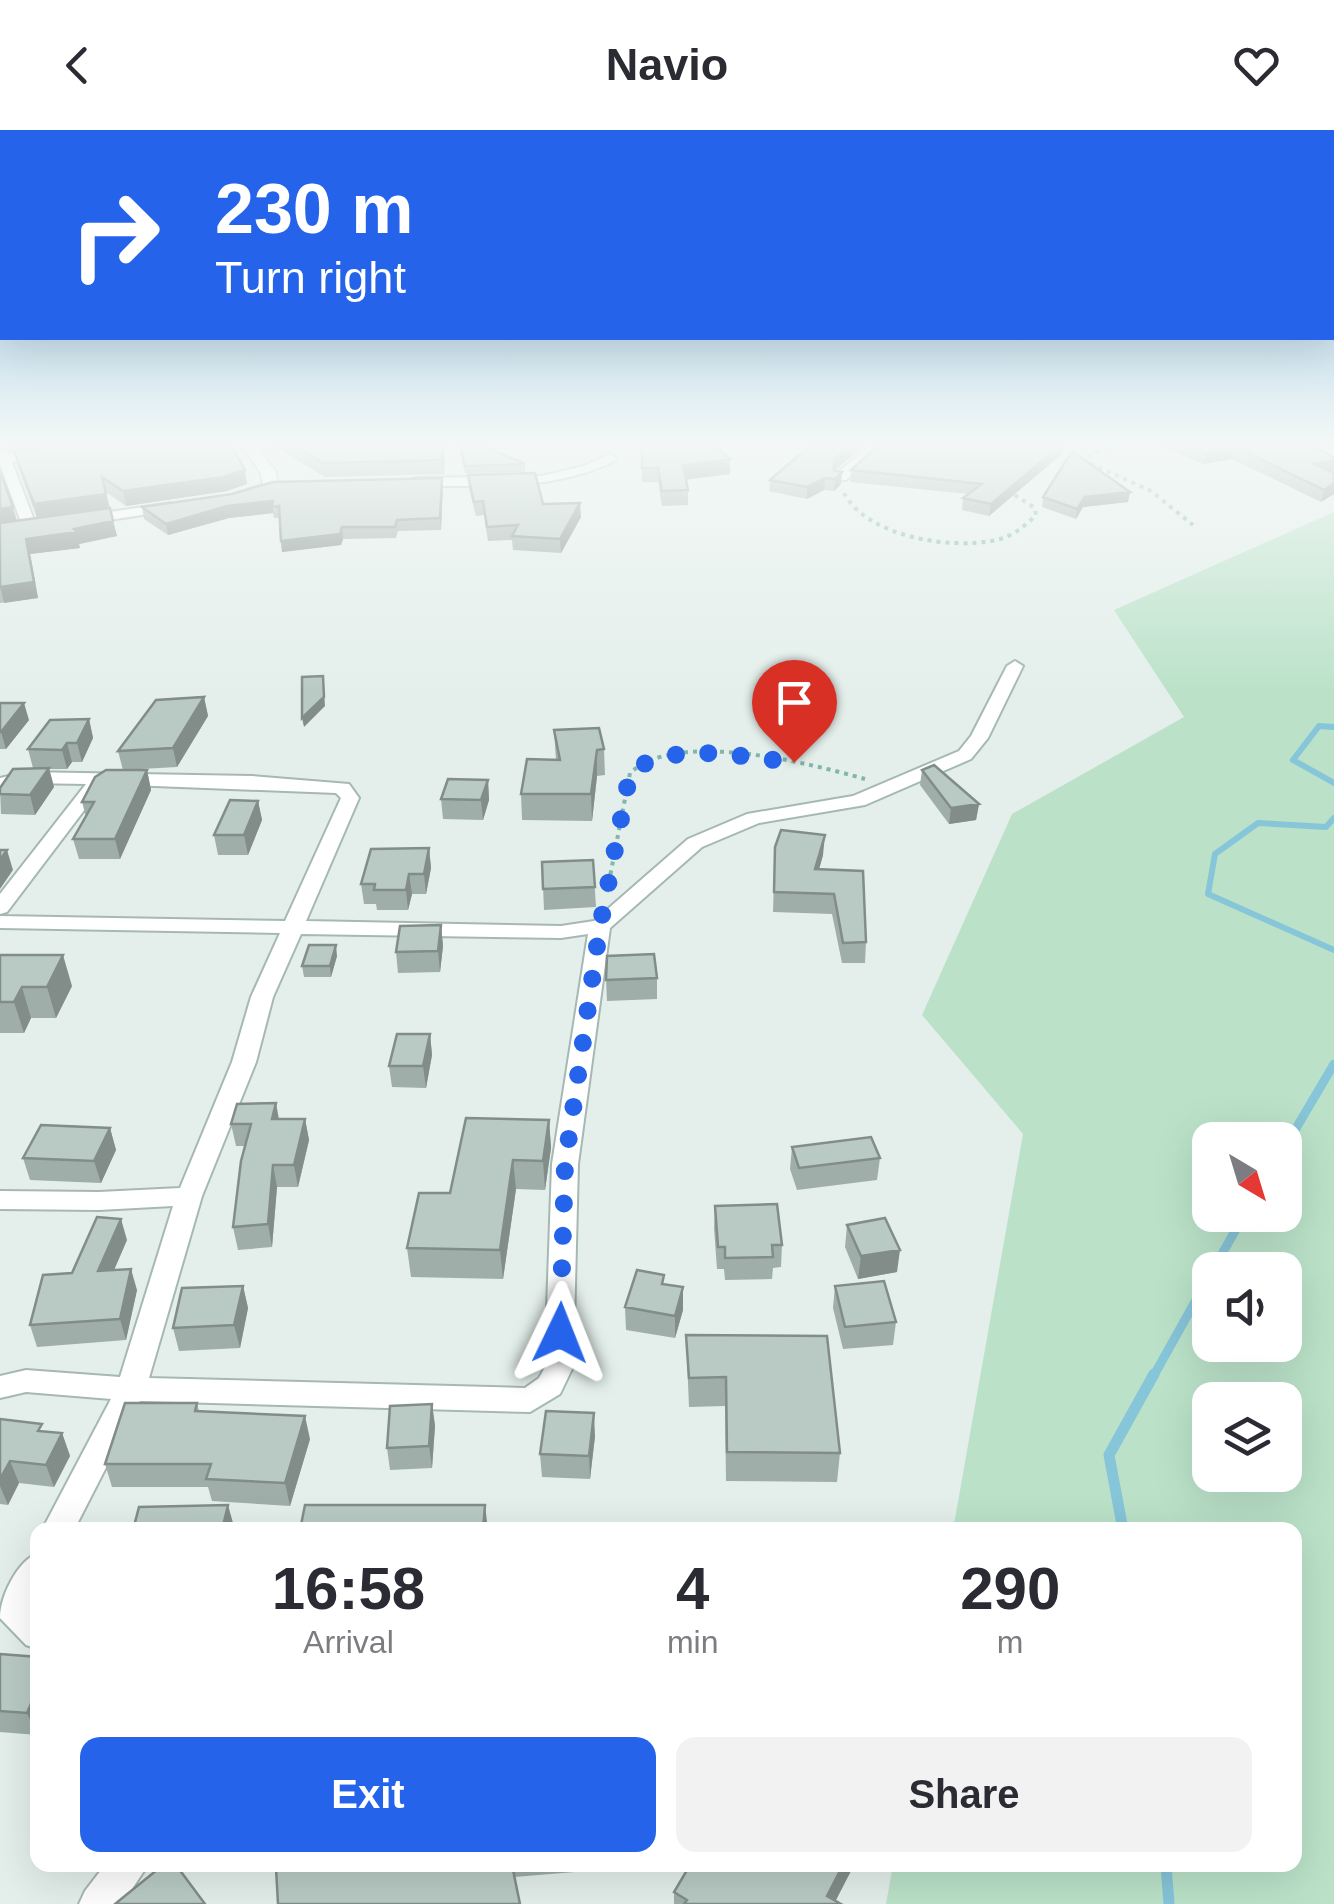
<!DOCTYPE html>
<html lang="en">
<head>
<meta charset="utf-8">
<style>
	body { margin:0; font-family:Helvetica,sans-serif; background:#f2f2f3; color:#2b2b33; height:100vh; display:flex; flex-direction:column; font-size:38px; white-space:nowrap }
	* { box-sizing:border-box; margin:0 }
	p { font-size:32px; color:#7c7c81 }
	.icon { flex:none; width:55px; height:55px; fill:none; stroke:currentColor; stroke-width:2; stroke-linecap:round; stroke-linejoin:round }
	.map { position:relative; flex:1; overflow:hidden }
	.panel { position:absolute; left:30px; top:1392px; width:1272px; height:350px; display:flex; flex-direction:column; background:#fff; border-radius:20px; box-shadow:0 10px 40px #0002 }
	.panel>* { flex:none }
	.top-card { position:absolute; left:0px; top:0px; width:1335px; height:210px; box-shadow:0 10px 40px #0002; background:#2563eb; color:#fff; overflow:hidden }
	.needle { width:65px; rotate:142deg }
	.buttons { position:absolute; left:1192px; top:992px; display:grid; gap:20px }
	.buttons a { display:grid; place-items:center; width:110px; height:110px; border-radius:20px; background:#fff; box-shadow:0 10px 40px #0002; font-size:50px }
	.pin { position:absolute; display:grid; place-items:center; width:85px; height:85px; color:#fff; margin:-102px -42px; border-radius:50% 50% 50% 0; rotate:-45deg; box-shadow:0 0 10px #0007 }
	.pin .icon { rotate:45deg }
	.me { position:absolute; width:110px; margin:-55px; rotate:2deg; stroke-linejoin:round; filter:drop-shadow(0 0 8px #0008) }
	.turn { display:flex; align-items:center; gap:35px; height:210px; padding:0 50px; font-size:45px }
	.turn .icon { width:130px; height:130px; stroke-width:2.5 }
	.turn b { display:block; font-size:70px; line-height:85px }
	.eta { display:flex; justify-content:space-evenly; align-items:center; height:170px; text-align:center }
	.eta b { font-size:60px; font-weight:800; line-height:70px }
	.action { display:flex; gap:20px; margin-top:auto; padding:20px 50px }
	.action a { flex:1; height:115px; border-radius:20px; background:#2563eb; color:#fff; font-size:40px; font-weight:800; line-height:115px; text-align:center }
	.action a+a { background:#f2f2f3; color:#2b2b33 }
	header { display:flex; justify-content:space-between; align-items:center; height:130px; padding:0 50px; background:#fff; font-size:45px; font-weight:800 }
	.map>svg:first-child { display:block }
	.green { fill:#bbe2c9; fill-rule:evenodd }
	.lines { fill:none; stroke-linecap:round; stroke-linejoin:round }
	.stream-far2 { stroke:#87c5d9; stroke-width:6 }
	.stream-far1 { stroke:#87c5d9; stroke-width:9 }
	.stream { stroke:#87c5d9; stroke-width:11 }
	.minor-casing { stroke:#a6b8b3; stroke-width:4 }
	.tertiary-casing { stroke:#a6b8b3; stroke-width:3 }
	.path { stroke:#81b6aa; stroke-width:4; stroke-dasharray:4 5; stroke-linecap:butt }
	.minor { fill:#fff; fill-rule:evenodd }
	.tertiary { fill:#fff; fill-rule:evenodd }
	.wall { fill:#9faea9 }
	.shaded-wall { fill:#828d89 }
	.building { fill:#b9cac4; stroke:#828d89; stroke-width:2.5 }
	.route { stroke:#2563eb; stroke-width:18; stroke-dasharray:0 32.4 }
</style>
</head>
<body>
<header><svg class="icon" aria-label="back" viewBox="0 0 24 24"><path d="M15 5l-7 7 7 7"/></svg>Navio<svg class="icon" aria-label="heart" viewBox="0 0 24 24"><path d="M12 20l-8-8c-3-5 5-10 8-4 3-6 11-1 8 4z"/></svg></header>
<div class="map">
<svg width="1334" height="1774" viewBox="0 0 1334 1774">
	<rect width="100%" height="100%" fill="#e4efeb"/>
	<path class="green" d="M1334 382V1774H886L893 1735H1295V1400H953L1023 1004 922 885 1012 684 1184 587 1114 480ZM1210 1010H1285V1085H1210ZM1210 1140H1285V1215H1210ZM1210 1270H1285V1345H1210Z"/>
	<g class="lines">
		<path class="stream-far2" d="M1334 597 1319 596 1293 630 1334 653
			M1334 688 1326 697 1258 693 1215 724 1208 764 1334 820"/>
		<path class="stream-far1" d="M1285 1017 1334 934
			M1213 1140 1244 1085
			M1153 1247 1210 1145"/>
		<path class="stream" d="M1123 1400 1109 1325 1154 1244
			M1166 1735 1169 1774"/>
		<g class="minor-casing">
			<path id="minor" d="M874 312H888L846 350H836V344Z
				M0 313 9 324 45 320 51 324 12 332 37 398 35 401 23 398 0 334Z
				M610 324 616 328 615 331C551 362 484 355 415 356L408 352 415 348 541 346 584 336Z
				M170 373 177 377 175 380 83 394 76 390 83 386Z
				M1015 531 1023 536 988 608 971 629 865 675 759 693 702 717 610 798 578 1034 573 1237 560 1264 530 1282 140 1271 74 1400H42L111 1269 26 1262 0 1268V1246L26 1240 120 1247 173 1076 99 1080 0 1079V1061L99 1062 180 1058 232 932 251 867 280 803 0 798V786L285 791 341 668 336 663 104 654 7 782 0 784V764L86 654 26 653 0 660V648L25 642 252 646 349 654 359 668 306 791 561 796 594 791 688 709 747 684 853 666 959 621 971 606 1007 536ZM301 804 561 808 588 804 552 1034 545 1237 539 1248 525 1258 149 1248 202 1066 256 932 273 867Z
				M38 1423V1468L32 1478 38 1482V1519L26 1515 0 1488C0 1467 17 1431 38 1423Z
				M105 1735H148L122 1774H79L85 1761Z"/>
		</g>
		<g class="tertiary-casing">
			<path id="tertiary" d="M239 312H254L276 342 278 359 236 369V363L263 354 260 342Z"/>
		</g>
		<path class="path" d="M1115 312 1083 330 1151 361 1193 395
			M844 363C867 407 951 420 996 410 1012 407 1025 396 1036 385L1035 378 1010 362
			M607 762 630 643C677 599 808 633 865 649"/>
		<use href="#minor" class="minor"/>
		<use href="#tertiary" class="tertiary"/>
	</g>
	<path class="wall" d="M3 312H229L247 354 227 361 126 376 106 362 117 406 79 414 80 418 30 424 38 468 0 473V341L17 391 37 388 17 335 14 321 62 313 11 320Z
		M267 312H445L444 344 325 347Z
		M458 312H475L525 334V342L465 343Z
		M642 312 730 344 686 349 688 360V375L662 376 658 352H642Z
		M814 312H868L834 341 841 354 834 361 824 360 807 369 769 361 770 350Z
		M1166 312H1334L1312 315 1334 328V342H1332L1334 343V364L1321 372 1232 329 1203 334 1165 318Z
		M1063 323 989 386 962 380 963 368 968 364 850 352 851 340Z
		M468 345 581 387 561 423 513 420 512 410 488 411 484 385 476 386 469 359Z
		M442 348 441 400 398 401 396 408 343 409 341 415 282 422 280 388H274L273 383 229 388 168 405 144 389 142 377Z
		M1043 367 1128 372 1083 377 1076 389 1042 377Z
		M204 567 208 586 177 637 123 640 118 621Z
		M0 573 29 590 6 619H0Z
		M89 589 93 608 82 632H72L67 639H49L54 657 35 685 1 684 0 658 33 638 28 619Z
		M554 600 604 619 605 645 597 646 592 691 522 690 521 664 556 630Z
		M147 640 151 660 120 729H79L73 709 86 687 82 672Z
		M922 640 979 674 976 690 949 694 920 655Z
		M488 650 489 670 483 690 443 689 441 669Z
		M258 671 262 690 248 725H218L214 705Z
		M775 717 823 725 819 740 866 812 865 833H842L832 784 773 782Z
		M429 718 431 738 426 764H412L408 780H377L376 774H364L361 754Z
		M593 730 596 777 544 780 542 732Z
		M441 795 443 816 440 842 398 843 396 822Z
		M0 825 72 856 56 888H31L24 903H0Z
		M337 826 331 847H304L302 836Z
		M657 848V869L607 871 606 850Z
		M430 904 432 925 426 958 392 957 389 936Z
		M279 989H305L309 1010 298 1057H277L272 1117 238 1120 233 1097 245 1016H236L231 994Z
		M549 990 551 1018 545 1060 516 1059 503 1149 411 1147 407 1118 450 1063Z
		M110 998 116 1020 101 1053 30 1050 23 1028Z
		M792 1017 880 1028 877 1050 797 1060 790 1039Z
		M715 1076 782 1115 781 1137 773 1138 772 1149 725 1150 724 1139H717L714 1098Z
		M847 1095 897 1142 858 1149 845 1117Z
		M127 1110 114 1140 137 1160 126 1210 37 1217 30 1195 72 1143Z
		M664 1154 683 1180 675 1208 626 1200 625 1177Z
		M243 1156 248 1178 240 1218 179 1221 173 1198Z
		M835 1156 896 1192 893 1215 843 1219 833 1178Z
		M686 1205 840 1323 837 1352 726 1351 725 1276 689 1277Z
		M197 1273 199 1281 310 1309 290 1376 212 1371 208 1357H112L105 1334Z
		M432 1274 435 1296 432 1338 390 1340 387 1318Z
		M0 1289 45 1302 62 1303 70 1326 54 1357 19 1353 8 1375 0 1374Z
		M595 1306 590 1349 542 1347 540 1324Z
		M0 1524 38 1527 37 1605 0 1602Z
		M287 1735H587V1741L514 1747Z
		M854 1735 835 1771 841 1774H674V1762Z"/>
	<path class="shaded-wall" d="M9 312H71L11 320Z
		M443 312H445L444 344 442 330Z
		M575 312H613L575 316Z
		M855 312H868L834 341V330Z
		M1065 312 1063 323 989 386 991 374Z
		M1294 312H1334L1293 318Z
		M1235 317 1232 329 1203 334 1206 322Z
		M730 329V344L683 350V335Z
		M1334 330V342L1311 346 1314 334Z
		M245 340 247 354 227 361 126 376 123 361Z
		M842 342 841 354 834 361 835 349Z
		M442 348 443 359 441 400 440 388Z
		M825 348 824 360 807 369V357Z
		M1334 353V364L1321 372 1324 360Z
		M1130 362 1128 372 1083 377 1076 389 1077 379 1085 367Z
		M106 364 109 378 37 389 34 374Z
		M273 371V383L229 388 168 405 166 394 227 376Z
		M580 373 581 387 561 423 560 409Z
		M13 377 17 392 0 395V379Z
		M113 391 117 406 79 414 80 418 30 424 38 468 4 473 0 456 26 409Z
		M342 397 343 409 341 415 282 422 281 411Z
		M323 546 325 576 304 597 302 588Z
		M204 567 208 586 177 637 173 618Z
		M24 573 29 590 6 619 1 602Z
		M89 589 93 608 82 632 77 613Z
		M67 613 72 632 67 639 62 620Z
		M597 620V646L592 691 591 664Z
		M49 638 54 657 35 685 30 665Z
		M147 640 151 660 120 729 115 709Z
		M488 650 489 670 483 690 481 670Z
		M258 671 262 690 248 725 244 705Z
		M979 674 976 690 949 694 951 678Z
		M825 705 823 725 813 760 815 739Z
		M429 718 431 738 426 764 424 744Z
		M7 720 13 740 0 759V730Z
		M409 744 412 764 408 780 406 760Z
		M441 795 443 816 440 842 438 821Z
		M336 815 337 826 331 847 330 836Z
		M63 825 72 856 56 888 47 857Z
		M22 857 31 888 24 903 14 872Z
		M430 904 432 925 426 958 423 936Z
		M276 973 280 995 272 989Z
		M305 989 309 1010 298 1057 294 1035Z
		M549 990 551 1018 545 1060 543 1031Z
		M110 998 116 1020 101 1053 94 1031Z
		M513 1030 516 1059 503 1149 500 1120Z
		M273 1035 277 1057 272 1117 268 1094Z
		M121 1089 127 1110 104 1163 98 1141Z
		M900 1120 897 1142 858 1149 861 1126Z
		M131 1139 137 1160 126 1210 120 1189Z
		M243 1156 248 1178 240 1218 234 1195Z
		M683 1157V1180L675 1208V1186Z
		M432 1274 435 1296 432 1338 429 1316Z
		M594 1283 595 1306 590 1349 589 1326Z
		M305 1286 310 1309 290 1376 285 1353Z
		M62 1303 70 1326 54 1357 46 1335Z
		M10 1331 19 1353 8 1375 0 1356V1349Z
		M228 1375 235 1400H222Z
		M485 1375 488 1400H483Z
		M38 1557 37 1605 27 1583Z
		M843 1735H854L834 1774 827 1766Z"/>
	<path class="building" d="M69 312H229L245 340 224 347 123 361 102 347 106 364 34 374 14 321Z
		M289 312H443L442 330 323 333Z
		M459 312H475L525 334 465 336Z
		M642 312H712L730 329 683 335 688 360 662 361 658 338H642Z
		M814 312H855L834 330V341L842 342 835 349 825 348 807 357 770 350Z
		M882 312H1064L991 374 963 368 982 354 851 340Z
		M1182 312H1307L1334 328V330L1314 334 1334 343V353L1324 360 1235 317 1206 322Z
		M1072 321 1130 362 1085 367 1077 379 1043 367Z
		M0 341 13 377 0 379Z
		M535 343 543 374 580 373 560 409 512 406 518 395 487 397 483 371 474 372 468 345Z
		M442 348 440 388 397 390 395 397H342L340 404 281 411 279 376 272 377 273 371 227 376 166 394 142 377 232 364 273 352Z
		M110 378 113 391 74 399 77 402 26 409 34 452 0 457V393Z
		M323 546 324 567 302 588V547Z
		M204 567 173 618 118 621 156 570Z
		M0 573H24L1 602H0Z
		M89 589 77 613H67L62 620 28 619 50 590Z
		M599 598 604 619 597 620 591 664H521L527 629 560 630 554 600Z
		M934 635 979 674 951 678 922 640Z
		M49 638 30 665 0 664V658L13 639Z
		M106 640H147L115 709H73L94 672H82L95 647Z
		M448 649 488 650 481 670 441 669Z
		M230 670 258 671 244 705H214Z
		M781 700 825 705 815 739 863 741 866 812 843 813 834 764 774 762 775 717Z
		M429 718 424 744H409L406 760H374L375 754H361L371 719Z
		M0 720H7L0 730Z
		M593 730 595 757 543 759 542 732Z
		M441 795 438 821 396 822 400 796Z
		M309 815H336L330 836H302Z
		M654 824 657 848 606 850 607 826Z
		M0 825H63L47 857H22L14 872H0Z
		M397 904H430L423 936H389Z
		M276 973 272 989H305L294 1035H273L268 1094 233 1097 241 1031 251 994H231L237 974Z
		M466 988 549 990 543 1031 513 1030 500 1120 407 1118 419 1063H450Z
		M41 995 110 998 94 1031 23 1028Z
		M871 1007 880 1028 799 1038 792 1017Z
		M777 1074 782 1115H772L773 1127 725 1128V1117H718L715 1076Z
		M97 1087 121 1089 98 1141 131 1139 120 1189 30 1195 43 1145 72 1143Z
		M885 1088 900 1120 861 1126 847 1095Z
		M637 1140 664 1145 662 1154 683 1157 675 1186 625 1177Z
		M884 1151 896 1192 845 1197 835 1156Z
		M243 1156 234 1195 173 1198 182 1158Z
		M686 1205 827 1206 840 1323 727 1322 726 1247 689 1248Z
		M125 1273H197L195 1281 305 1286 285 1353 206 1349 211 1334H105Z
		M432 1274 429 1316 387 1318 390 1276Z
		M546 1281 594 1283 589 1326 540 1324Z
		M0 1289 42 1294 38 1301 62 1303 46 1335 10 1331 0 1349Z
		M228 1375 222 1400H133L139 1377Z
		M305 1375H485L483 1400H300Z
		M0 1524 38 1527V1557L27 1583 0 1581Z
		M163 1735H176L205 1774H115Z
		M287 1735H512L520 1774H278L276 1738Z
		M690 1735H843L827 1766 841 1774H684L687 1770 674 1762Z"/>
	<linearGradient id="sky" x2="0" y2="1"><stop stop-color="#81bbe2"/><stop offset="0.56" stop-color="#f3f8f6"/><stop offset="1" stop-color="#f3f8f6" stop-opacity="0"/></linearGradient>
	<rect width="1334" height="561" fill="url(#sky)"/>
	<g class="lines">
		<path class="route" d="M560 1203 565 1034 600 796 630 643C672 609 743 628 794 632"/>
	</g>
</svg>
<div class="buttons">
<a><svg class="needle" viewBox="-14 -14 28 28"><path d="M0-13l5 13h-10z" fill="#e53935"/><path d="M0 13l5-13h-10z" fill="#7c7c81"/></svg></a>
<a><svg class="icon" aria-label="sound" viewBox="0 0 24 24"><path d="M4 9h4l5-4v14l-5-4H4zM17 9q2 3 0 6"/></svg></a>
<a><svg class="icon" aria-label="layers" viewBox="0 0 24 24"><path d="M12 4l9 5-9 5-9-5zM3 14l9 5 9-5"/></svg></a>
</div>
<div class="pin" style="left:794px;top:632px;background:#d93025"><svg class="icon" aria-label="arrive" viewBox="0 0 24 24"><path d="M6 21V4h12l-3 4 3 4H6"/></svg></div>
<svg class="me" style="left:560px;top:1203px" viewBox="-20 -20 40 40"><path d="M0-17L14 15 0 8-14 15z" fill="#2563eb" stroke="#fff" stroke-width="4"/></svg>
<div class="top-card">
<div class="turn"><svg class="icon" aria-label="right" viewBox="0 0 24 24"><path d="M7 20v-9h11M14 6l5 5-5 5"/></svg><div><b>230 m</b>Turn right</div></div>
</div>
<section class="panel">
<div class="eta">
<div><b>16:58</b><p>Arrival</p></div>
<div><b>4</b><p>min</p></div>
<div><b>290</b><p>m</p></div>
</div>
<div class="action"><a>Exit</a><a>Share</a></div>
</section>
</div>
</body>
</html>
